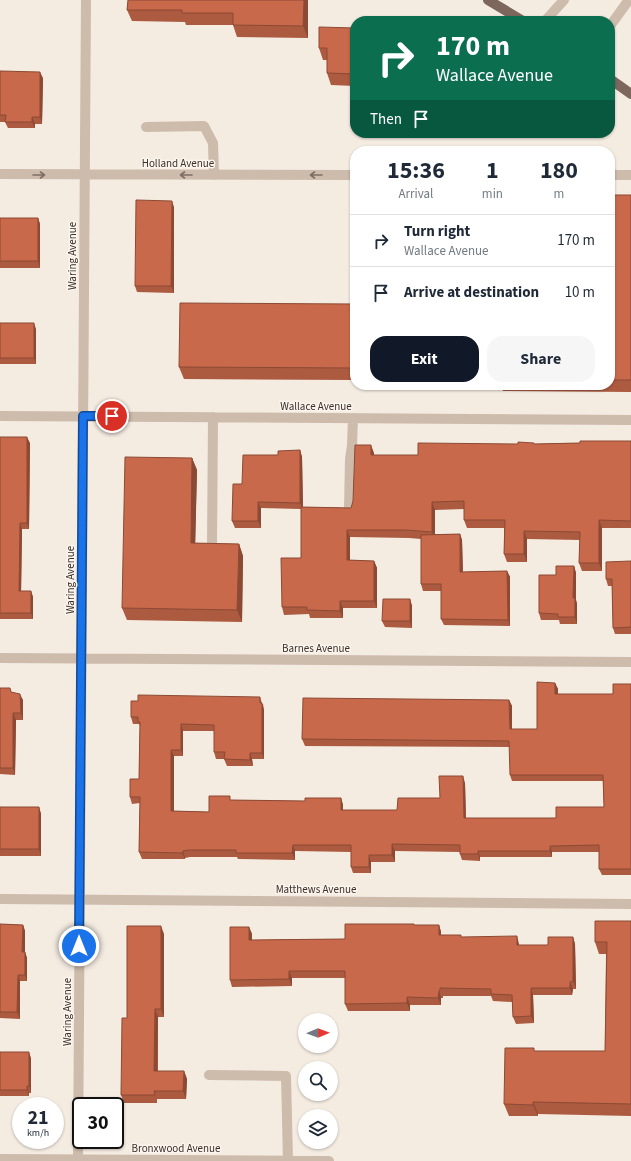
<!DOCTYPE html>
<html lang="en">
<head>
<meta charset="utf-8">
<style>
	body { margin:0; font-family:"Source Sans 3",sans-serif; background:#f6f6f7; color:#1f2937; height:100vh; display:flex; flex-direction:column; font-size:15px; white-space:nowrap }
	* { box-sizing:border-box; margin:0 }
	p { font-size:13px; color:#747a83 }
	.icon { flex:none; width:22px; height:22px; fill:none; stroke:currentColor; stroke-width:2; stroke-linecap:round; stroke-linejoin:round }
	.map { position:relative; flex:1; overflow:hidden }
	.drawer { position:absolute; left:350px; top:146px; width:265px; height:244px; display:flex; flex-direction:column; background:#fff; border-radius:16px; box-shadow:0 1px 3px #0004 }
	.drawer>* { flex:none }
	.guide { position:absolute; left:350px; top:16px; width:265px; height:122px; border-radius:16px; box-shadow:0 1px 3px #0004; background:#0b6e4f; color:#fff; overflow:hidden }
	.needle { width:26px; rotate:89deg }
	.tools { position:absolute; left:298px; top:1013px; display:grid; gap:8px }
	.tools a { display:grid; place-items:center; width:40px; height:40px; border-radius:50%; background:#fff; box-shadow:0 1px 3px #0004; font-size:20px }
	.speed { position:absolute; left:12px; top:1097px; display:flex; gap:8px; font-size:20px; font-weight:700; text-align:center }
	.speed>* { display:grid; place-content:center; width:52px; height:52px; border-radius:50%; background:#fff; box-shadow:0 1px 3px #0004; line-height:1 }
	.speed small { font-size:10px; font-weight:400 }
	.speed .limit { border:2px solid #111; border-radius:6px; background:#fff; color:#111 }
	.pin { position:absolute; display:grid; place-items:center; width:34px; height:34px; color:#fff; margin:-17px; border:2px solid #fff; border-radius:50%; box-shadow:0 1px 4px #0007 }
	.me { position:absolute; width:44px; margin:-22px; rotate:0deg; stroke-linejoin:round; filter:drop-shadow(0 0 3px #0008) }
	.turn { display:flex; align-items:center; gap:14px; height:84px; padding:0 20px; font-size:18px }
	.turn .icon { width:52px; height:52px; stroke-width:2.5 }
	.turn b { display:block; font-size:28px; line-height:34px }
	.then { display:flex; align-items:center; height:38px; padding:0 20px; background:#0003; gap:8px; font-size:15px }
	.eta { display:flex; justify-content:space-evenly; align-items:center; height:68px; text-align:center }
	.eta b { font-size:24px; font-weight:700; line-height:28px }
	.button { display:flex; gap:8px; margin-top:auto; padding:8px 20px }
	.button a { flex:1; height:46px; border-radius:16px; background:#111827; color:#fff; font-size:16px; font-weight:700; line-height:46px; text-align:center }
	.button a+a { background:#f6f6f7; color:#1f2937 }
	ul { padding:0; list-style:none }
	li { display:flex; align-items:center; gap:12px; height:52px; padding:0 20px; border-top:1px solid #e0e1e3 }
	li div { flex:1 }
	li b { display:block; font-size:15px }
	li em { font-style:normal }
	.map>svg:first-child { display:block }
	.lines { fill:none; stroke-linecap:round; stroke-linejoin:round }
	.minor { stroke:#cdbbac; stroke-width:10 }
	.major { stroke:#7d675c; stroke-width:10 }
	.wall { fill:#ac5a40 }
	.shaded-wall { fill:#8c4a34 }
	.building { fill:#c8694b; stroke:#8c4a34 }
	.oneway { stroke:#7d6f65 }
	.route-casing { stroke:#114b97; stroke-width:10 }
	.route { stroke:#1a73e8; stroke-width:7 }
	.labels { text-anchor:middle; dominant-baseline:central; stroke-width:3; stroke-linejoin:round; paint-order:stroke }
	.street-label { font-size:11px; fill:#3b302b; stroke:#fbf5ee }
</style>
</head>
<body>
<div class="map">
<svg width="631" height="1161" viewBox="0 0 631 1161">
	<rect width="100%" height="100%" fill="#f4ebe1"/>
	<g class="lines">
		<path class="minor" d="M545 21 564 0
			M610 26 628 1
			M146 127 204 126 213 143 214 175
			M0 174 355 175
			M610 175H631
			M0 416 631 420
			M349 509 350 459 352 445 353 418
			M212 547 213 417
			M0 658 631 662
			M0 899 631 904
			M209 1075 286 1076 288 1161
			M0 1159 329 1161
			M78 1161 86 0"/>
		<path class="major" d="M488 0 523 21
			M610 79 631 94"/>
	</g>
	<path class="wall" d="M128 0H308V38L237 37 233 25H186L185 22 132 21 127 10Z
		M355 28V86L331 85 327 73V60H323L319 48Z
		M0 71 43 78 42 124H35V128H8L5 122H0Z
		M610 195H631V392L503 391 500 385H610Z
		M174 207V293L137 292 135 286Z
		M0 218H38L40 224V268H0Z
		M355 304V380L184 379 179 367Z
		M0 323 36 329V364H0Z
		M0 437 30 443 29 529H22L21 591H31L33 597V619H0Z
		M631 441V528H602V571H582L579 563 580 540 527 539V562H507L504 554V528H467L464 520V509L435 510V534H460L462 540 463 572 507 571 510 577V626L444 625 441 619V591H423L421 584V539L409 538 350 537V560L374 561 377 568V608H343V618H310L309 614 284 615 282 607 301 558V509L261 508V528H235L232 521 242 484 278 455 300 450 302 457 303 507 351 508 374 453V455H418L534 444 580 443Z
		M192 458 197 470 195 543 239 544 243 556 242 622 127 620 122 608Z
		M631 561V634H615L613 628 612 586H608L606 579Z
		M574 566 576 573V600L577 604V624H560L559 620H541L539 613 556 575Z
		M410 599 412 606V628L385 627 382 621Z
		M555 683 558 689V694H613L631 684V875H602L599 869V852H552V857H480V861L462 860 460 854V852L395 851V862H371V873H353L351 867V852L295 851V860L238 859 237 857H190L185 858V859H142L139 852 140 803 132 804 130 797 139 779 140 726 139 724H133L131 717 263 704 264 710V759H252L253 766H227L224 759H216L214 752V731H183V756H174V811L209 812 232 800 305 801 341 798 343 805V810H397L440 798 465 783 466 818H556L604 807 603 781H512L510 775V747L305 746 302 739 509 700 512 706V729H537Z
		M0 688 12 693 23 700V720H16L15 775 0 774Z
		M0 807H39L41 814V856H0Z
		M631 921V1116L538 1114V1116H509L504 1104 535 1051H605L606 954H599L595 942Z
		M0 924 23 925 25 931V952L27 958V981H20V1019L0 1018Z
		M414 924V925H439L441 932V935L461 937 519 944V945H548L573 937 575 944 576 989H573L572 995H533L534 1023 516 1024 513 1017 512 1002 493 1001 491 996H443V998H441V1005H410V1011H348L345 1004V978H292V986L232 987 230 980 249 927 252 934V940L345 939Z
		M164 934V1017H158V1071H184L187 1079 186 1099H157V1103H124L121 1095 127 1018Z
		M0 1052 31 1058V1093H29V1096H0Z"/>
	<path class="shaded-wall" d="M304 0H308V38L303 26Z
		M40 72 43 78 42 124 40 117Z
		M32 117 35 124V128L32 122Z
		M172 201 174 207V293L171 286Z
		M38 218 40 224V268L38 261Z
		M34 323 36 329V364L34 358Z
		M27 437 30 443 29 529 27 523Z
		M371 445 374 453V463L371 455Z
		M300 450 302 457 303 509 300 503Z
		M192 458 197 470 195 555 191 543Z
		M258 502 261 508V528L258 521Z
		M432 502 435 510V540L432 532Z
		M599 520 602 528V571L599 563Z
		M20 523 22 529 21 597 19 591Z
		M347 530 350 537V568L347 560Z
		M524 531 527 539V562L524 554Z
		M460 534 462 540 463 578 460 572Z
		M239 544 243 556 242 622 237 610Z
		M374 561 377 568V608L374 601Z
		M574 566 576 573V600L577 604V624L575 617 573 598Z
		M507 571 510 577V626L508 620Z
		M31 591 33 597V619L31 613Z
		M410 599 412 606V628L410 621Z
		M340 601 343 608V618L340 611Z
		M555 683 558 689 557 700 555 694Z
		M20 694 23 700V720L21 713Z
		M260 697 264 710V759L262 753Z
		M509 700 512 706V736L510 729Z
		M13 713 16 720 15 775 13 768Z
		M181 724 183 731V756L181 750Z
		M171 750 174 756V818L171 811Z
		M250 753 252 759 253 766 250 760Z
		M463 776 465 783 466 824 464 818Z
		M341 798 343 805V817L341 810Z
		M39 807 41 814V856L39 849Z
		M392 844 395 851V862L392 855Z
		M293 845 295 851V860L292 853Z
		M550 846 552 852V857L550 851Z
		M183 851 185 858V859L182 853Z
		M478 851 480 857V861L478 854Z
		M369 855 371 862V873L369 867Z
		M23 925 25 931V952L27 958V981L25 975 22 952Z
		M439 925 441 932V942L439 935Z
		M161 926 164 934V1017L161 1009Z
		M249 927 252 934V947L249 940Z
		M517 936 519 944V953L517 945Z
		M573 937 575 944 576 989 573 981Z
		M289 971 292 978V986L289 979Z
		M18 975 20 981V1019L17 1012Z
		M570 982 573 989 572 995 570 988Z
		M531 988 533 995 534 1023 531 1016Z
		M439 991 441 998V1005L438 998Z
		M407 997 410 1005V1011L407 1003Z
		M155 1009 158 1017 157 1079 154 1071Z
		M29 1052 31 1058V1093L29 1086Z
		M184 1071 187 1079 186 1099 183 1091Z
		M27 1086 29 1093V1096L27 1090Z
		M533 1102 538 1114V1116L533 1105Z"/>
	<path class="building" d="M128 0H304L303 26 233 25V13H182V10H127Z
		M319 27 355 28V74L327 73V48H319Z
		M0 71 40 72V117H32V122H5L6 115H0Z
		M610 195H631V380H610Z
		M136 200 172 201 171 286H135Z
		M0 218H38V261H0Z
		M180 303 355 304V368L179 367Z
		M0 323H34V358H0Z
		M0 437H27V523H20L19 591H31V613H0Z
		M580 441H631V521L599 520V563H579L580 532 524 531V554H504L505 520H464V501L432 502V532L406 530H347V560L374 561V601H340V611L307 610V607H282L281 558H301V507L351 508 353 501 355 445H371V455H418V443L518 444V442L534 443V444L580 443Z
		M300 450V503L258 502V521H232L233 484H242L243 455H278V451Z
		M125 457 192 458 191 543 239 544 237 610 122 608Z
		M460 534V572L507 571 508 620 441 619V584H421V535Z
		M631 561V627L613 628 612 582V579H606V562Z
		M556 566H574L573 598H575V617H558V614L539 613V575H556Z
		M383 599H410V621H382Z
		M537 682 555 683V694H613V684H631V869H599V845L550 846V851H478V854H460V845L392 844V855H369V867H351V845H293L292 853H236V850H188L183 851 182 853 139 852 140 797H130V779H139L140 722H138V717H131V701H138V695L260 697V703H262V753H250V760L224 759 225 752H214V725L181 724V750H171V811L209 812V796H230V800L305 801V798H341V810H397L398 798H440L439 776H463L464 818H556V807H604L603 775H510L509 741 302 739 303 698 509 700 510 729H537Z
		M0 688H10L11 692 20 694 21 713H13V768H0Z
		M0 807H39V849H0Z
		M595 921H631V1104L533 1102V1105L504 1104 505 1048H534V1051H605L607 942H595Z
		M0 924 23 925 22 952H25V975H18L17 1012H0Z
		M345 924H414V925H439V935H461V937L517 936V945H548V937H573V981L570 982V988H531V1016L513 1017 512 995 491 994V989L440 988V990L439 991 438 998 407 997V1003L345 1004V971H289V979L230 980V927H249V940L345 939Z
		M127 926H161V1009H155L154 1071H184L183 1091H154L155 1095H121L122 1018H127Z
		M0 1052H29V1086H27V1090H0Z"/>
	<defs><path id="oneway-shaft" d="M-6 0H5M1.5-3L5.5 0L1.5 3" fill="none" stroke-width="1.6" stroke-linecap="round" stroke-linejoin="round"/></defs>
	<g class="oneway">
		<use href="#oneway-shaft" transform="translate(39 175)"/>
		<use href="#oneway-shaft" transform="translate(186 175) rotate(-180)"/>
		<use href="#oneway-shaft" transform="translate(316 175) rotate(-180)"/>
	</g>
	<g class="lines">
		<g class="route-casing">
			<path id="route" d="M79 946 83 416H112"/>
		</g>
		<use href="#route" class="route"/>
	</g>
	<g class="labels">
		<g class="street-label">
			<text x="178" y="163">Holland Avenue</text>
			<text transform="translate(72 256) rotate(-90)">Waring Avenue</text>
			<text x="316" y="406">Wallace Avenue</text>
			<text transform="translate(70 580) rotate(-90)">Waring Avenue</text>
			<text x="316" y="648">Barnes Avenue</text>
			<text x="316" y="889">Matthews Avenue</text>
			<text transform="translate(67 1012) rotate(-90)">Waring Avenue</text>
			<text x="176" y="1148">Bronxwood Avenue</text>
		</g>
	</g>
</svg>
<div class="tools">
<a><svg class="needle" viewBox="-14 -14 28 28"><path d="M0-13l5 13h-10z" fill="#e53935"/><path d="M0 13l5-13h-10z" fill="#747a83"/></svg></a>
<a><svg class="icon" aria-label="search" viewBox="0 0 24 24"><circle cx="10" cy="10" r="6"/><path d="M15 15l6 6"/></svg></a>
<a><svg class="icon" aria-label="layers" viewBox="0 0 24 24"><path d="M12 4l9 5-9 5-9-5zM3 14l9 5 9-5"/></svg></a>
</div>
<div class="speed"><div>21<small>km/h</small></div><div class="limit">30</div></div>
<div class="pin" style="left:112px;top:416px;background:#d93025"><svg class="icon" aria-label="arrive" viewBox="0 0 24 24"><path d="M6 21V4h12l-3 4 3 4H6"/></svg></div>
<svg class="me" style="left:79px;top:946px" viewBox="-20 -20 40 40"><circle r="17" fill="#1a73e8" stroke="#fff" stroke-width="3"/><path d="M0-11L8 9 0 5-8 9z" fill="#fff"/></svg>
<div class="guide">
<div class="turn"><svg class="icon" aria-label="right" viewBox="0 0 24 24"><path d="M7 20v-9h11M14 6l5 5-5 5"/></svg><div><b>170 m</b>Wallace Avenue</div></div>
<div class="then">Then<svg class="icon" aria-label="arrive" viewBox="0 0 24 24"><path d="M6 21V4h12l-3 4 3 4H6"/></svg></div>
</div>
<section class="drawer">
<div class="eta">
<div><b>15:36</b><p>Arrival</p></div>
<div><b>1</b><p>min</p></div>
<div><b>180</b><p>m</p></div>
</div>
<ul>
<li><svg class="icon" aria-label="right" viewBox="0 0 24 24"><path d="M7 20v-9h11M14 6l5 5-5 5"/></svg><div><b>Turn right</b><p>Wallace Avenue</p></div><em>170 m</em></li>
<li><svg class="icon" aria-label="arrive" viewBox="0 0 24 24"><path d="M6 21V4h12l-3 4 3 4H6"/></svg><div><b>Arrive at destination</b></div><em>10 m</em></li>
</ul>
<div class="button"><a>Exit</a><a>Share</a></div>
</section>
</div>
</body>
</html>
